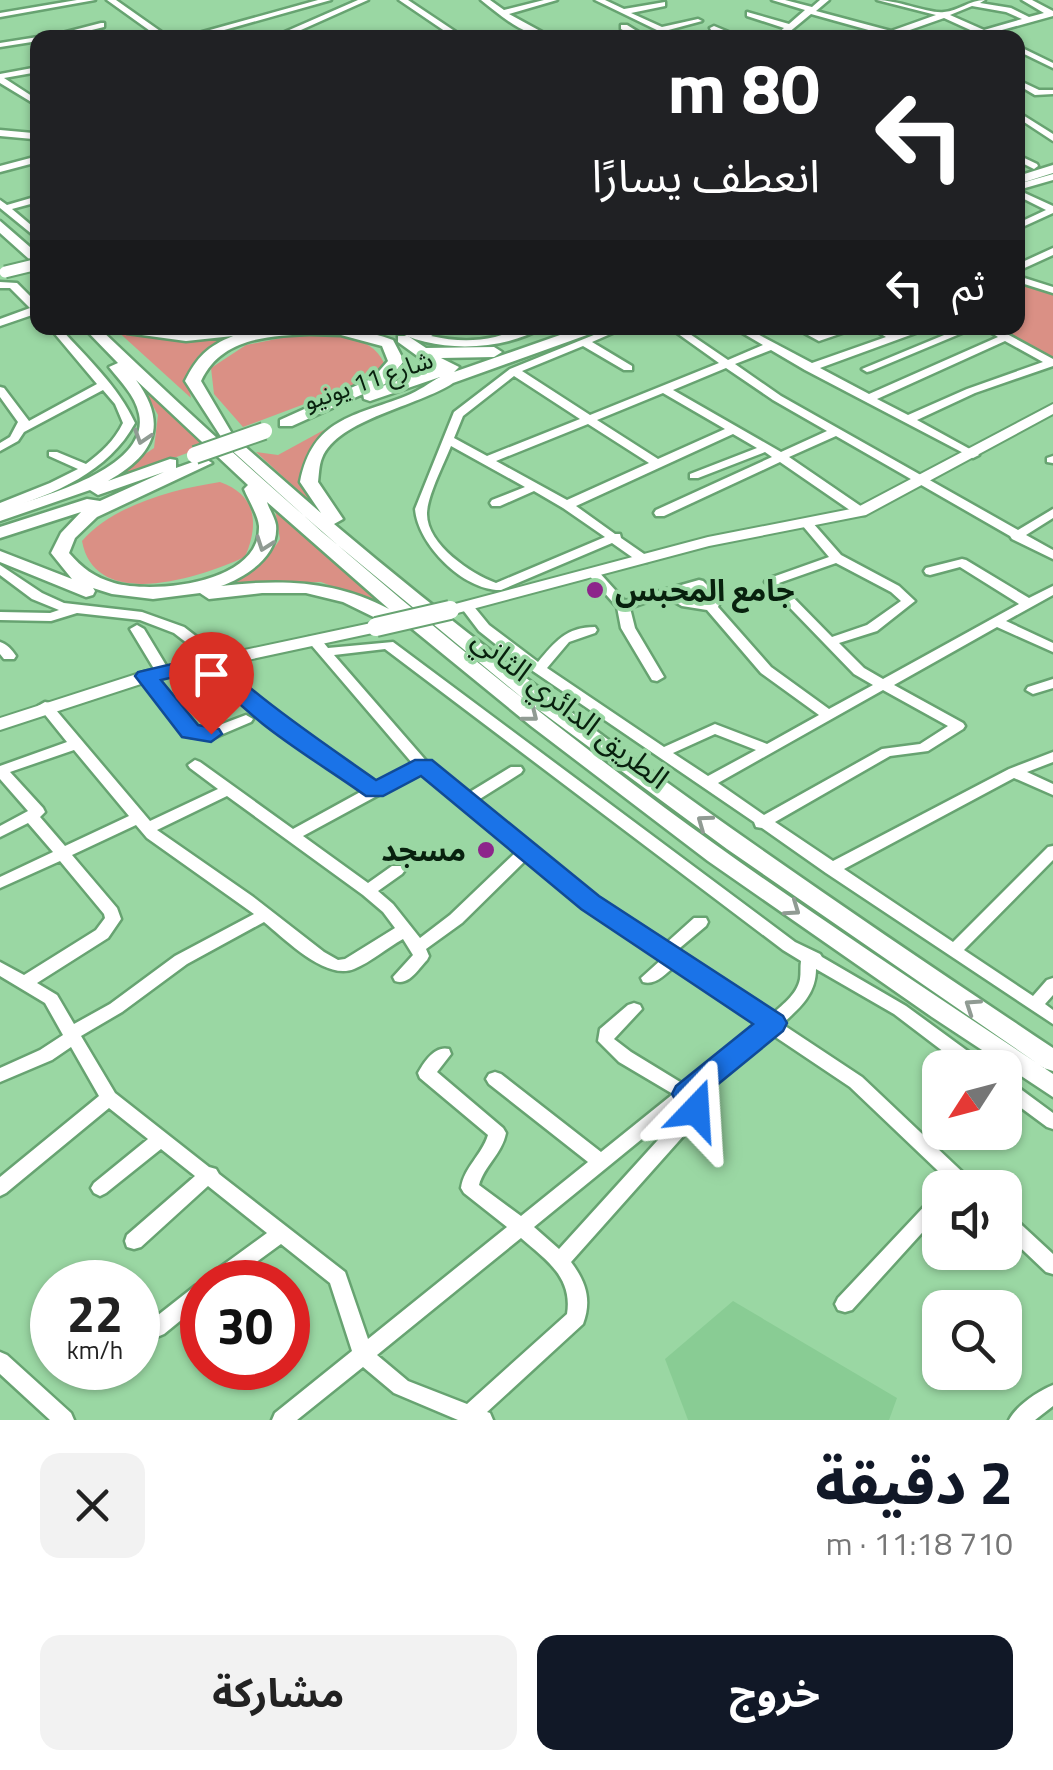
<!DOCTYPE html>
<html lang="ar">
<head>
<meta charset="utf-8">
<style>
	body { margin:0; font-family:"Titillium Web","Noto Sans Arabic",sans-serif; background:#f2f2f2; color:#222; direction:rtl; height:100vh; display:flex; flex-direction:column; font-size:38px; white-space:nowrap }
	* { box-sizing:border-box; margin:0 }
	p { font-size:32px; color:#767676 }
	.icon { flex:none; width:55px; height:55px; fill:none; stroke:currentColor; stroke-width:2; stroke-linecap:round; stroke-linejoin:round }
	.map { position:relative; height:1420px; overflow:hidden; direction:ltr }
	.sheet { display:flex; flex-direction:column; background:#fff; flex:1 }
	.sheet>* { flex:none }
	.top-card { position:absolute; left:30px; top:30px; width:995px; height:305px; border-radius:20px; box-shadow:0 2px 8px #0004; direction:rtl; background:#202124; color:#fff; overflow:hidden }
	.needle { width:65px; rotate:234deg }
	.fabs { position:absolute; left:922px; top:1050px; display:grid; gap:20px }
	.fabs a { display:grid; place-items:center; width:100px; height:100px; border-radius:20px; background:#fff; box-shadow:0 2px 8px #0004; font-size:50px }
	.speed { position:absolute; left:30px; top:1260px; display:flex; gap:20px; font-size:50px; font-weight:700; text-align:center }
	.speed>* { display:grid; place-content:center; width:130px; height:130px; border-radius:50%; background:#fff; box-shadow:0 2px 8px #0004; line-height:1 }
	.speed small { font-size:25px; font-weight:400 }
	.speed .limit { border:15px solid #d22; background:#fff; color:#111 }
	.pin { position:absolute; display:grid; place-items:center; width:85px; height:85px; color:#fff; margin:-102px -42px; border-radius:50% 50% 50% 0; rotate:-45deg; box-shadow:0 0 10px #0007 }
	.pin .icon { rotate:45deg }
	.me { position:absolute; width:110px; margin:-55px; rotate:20deg; stroke-linejoin:round; filter:drop-shadow(0 0 8px #0008) }
	.turn { display:flex; align-items:center; gap:35px; height:210px; padding:0 40px; font-size:45px }
	.turn .icon { width:130px; height:130px; stroke-width:2.5 }
	.turn b { display:block; font-size:70px; line-height:85px }
	.then { display:flex; align-items:center; height:95px; padding:0 40px; background:#0003; gap:20px; font-size:38px }
	.round { display:grid; place-items:center; flex:none; width:105px; height:105px; border-radius:20px; background:#f2f2f2 }
	.overview { display:flex; align-items:center; justify-content:space-between; height:170px; padding:0 40px }
	h1 { font-size:60px; font-weight:700; line-height:75px; color:#111827 }
	.cta { display:flex; gap:20px; margin-top:auto; padding:20px 40px }
	.cta a { flex:1; height:115px; border-radius:20px; background:#111827; color:#fff; font-size:40px; font-weight:700; line-height:115px; text-align:center }
	.cta a+a { background:#f2f2f2; color:#222 }
	.map>svg:first-child { display:block }
	.built { fill:#89cc94 }
	.green { fill:#da9085 }
	.lines { fill:none; stroke-linecap:round; stroke-linejoin:round }
	.minor-casing { stroke:#67a371; stroke-width:5 }
	.major-casing { stroke:#67a371; stroke-width:4 }
	.highway-casing { stroke:#67a371; stroke-width:5 }
	.minor { fill:#fff; fill-rule:evenodd }
	.major { fill:#fff; fill-rule:evenodd }
	.highway { fill:#fff; fill-rule:evenodd }
	.minor-bridge-casing { stroke:#67a371; stroke-width:15; stroke-linecap:butt }
	.major-bridge-casing { stroke:#67a371; stroke-width:22; stroke-linecap:butt }
	.highway-bridge-casing { stroke:#67a371; stroke-width:20; stroke-linecap:butt }
	.minor-bridge { stroke:#fff; stroke-width:11 }
	.major-bridge { stroke:#fff; stroke-width:18 }
	.highway-bridge { stroke:#fff; stroke-width:16 }
	.oneway { stroke:#909b93 }
	.route { fill:#1a73e8; stroke:#114b97; stroke-width:2.5 }
	.poi-dot { fill:#8d258b; stroke:#9ad7a3; stroke-width:4 }
	.labels { text-anchor:middle; dominant-baseline:central; stroke-width:8; stroke-linejoin:round; paint-order:stroke }
	.far-street-label { font-size:25px; fill:#08210e; stroke:#9ad7a3 }
	.poi-label { font-size:30px; font-weight:bold; fill:#08210e; stroke:#9ad7a3; text-anchor:start }
	.street-label { font-size:30px; fill:#08210e; stroke:#9ad7a3 }
</style>
</head>
<body>
<div class="map">
<svg width="1053" height="1420" viewBox="0 0 1053 1420">
	<rect width="100%" height="100%" fill="#9ad7a3"/>
	<path class="built" d="M733 1301 897 1398 889 1420H688L665 1359Z"/>
	<path class="green" d="M1018 282 1053 293V357L993 328H1018Z
		M114 328 172 339 279 328C239 339 178 342 191 398Z
		M301 334C330 335 371 333 384 363L371 379 243 427 214 394 211 368 246 345Z
		M147 395 156 398 206 446 96 487 154 448 158 415Z
		M344 419 347 421 310 453 327 517 256 452 278 455Z
		M220 482C257 495 259 524 245 557 202 577 95 613 82 541 113 505 174 489 220 482Z
		M275 509 391 609 321 582 206 589C238 580 262 569 280 539Z"/>
	<g class="lines">
		<g class="minor-casing">
			<path id="minor" d="M77 0H95L0 17V13Z
				M107 0H116L170 38H160Z
				M318 0H331L196 38H181Z
				M358 0H368L283 38H271Z
				M399 0H408L465 38H455Z
				M481 0H490L504 10 544 0H557L509 14 553 38C526 38 501 16 481 0Z
				M595 0H605L624 9 665 2V6L631 13 662 27 698 19 702 21 661 32Z
				M772 0H785L812 7 820 0H829L816 11 891 31 936 15 877 0C898 0 929 14 944 12 959 11 969 0 985 0L980 3 1011 8 1029 17 1044 13 1022 0H1032L1053 11V16L991 33 1000 38H988L944 18 887 38H874L883 34 811 14 782 38H772L784 28 747 16V12L789 24 805 10ZM972 6 1006 12 1022 19 984 30 950 15Z
				M101 23H104V27L59 38 47 37Z
				M621 25H627L648 38H637L621 29Z
				M714 26 738 36 739 38H728L711 30 710 28Z
				M38 37 41 38H38V41L0 47V43Z
				M1018 46 1053 63V68L1018 51Z
				M38 67V72L4 78 38 100V106L0 83V74Z
				M1018 80 1039 90H1053V94L1035 95 1018 85Z
				M1018 112 1053 134V141L1018 118Z
				M0 130 33 133 37 136 33 139 0 136Z
				M1018 155 1037 164 1038 166 1034 169 1018 161Z
				M38 156V162L0 172V166Z
				M1053 174V180L1018 190V184Z
				M1018 190 1053 206V213L1018 229V223L1046 210 1018 196Z
				M38 196V202L12 209 38 231V239L0 208V200L7 205Z
				M1053 248V255L1018 271V264Z
				M1018 276 1053 287V293L1018 282Z
				M0 282 17 283 38 304V313L0 326V319L30 308 10 288H0Z
				M50 328H60C87 358 118 386 135 423 108 473 52 495 0 511V503L50 483 78 469 49 456V452H57L86 464C102 452 114 441 123 423L115 404 103 390 24 432 18 441 0 451V443L10 437 18 422 0 397V387L4 388 29 421 97 384Z
				M179 328H208C202 333 185 333 179 328Z
				M390 328H404L420 333 433 328H445L431 336C453 341 473 342 495 337 511 333 526 327 542 328 499 352 432 353 390 328Z
				M611 328H624L592 342 632 366V370H624L583 346 522 371 590 415 719 363 670 328H681L728 360 763 345 734 328H746L812 363 886 337 871 328H883L895 333 912 328H925L924 330 820 368 869 394 998 337 984 328H996L1053 359V366L975 393 917 420 977 453 979 455 973 458 805 370 771 350 735 364 781 396 1018 530 1053 509V518L1026 535 1053 550V559L1012 539 1010 536 836 436 789 457 865 509 867 512 865 515H857L780 462 664 516H656L654 513 656 510 772 457 765 452 698 478H690V474L757 448 733 434 576 506 615 534H620L621 538 647 556 649 559 647 562H639L612 543 501 590C464 591 418 545 415 509L454 412 510 369ZM1005 341 1043 362 967 389 908 415 877 399ZM726 368 773 400 827 431 781 452 673 390ZM514 376 580 419 487 456 454 438 463 416ZM663 393 725 429 658 459 597 420ZM588 424 649 463 567 500 496 461ZM451 446 525 487 492 500 490 503 492 506H500L534 491 563 508 605 537 496 583C471 574 426 544 427 513 428 494 444 464 451 446Z
				M795 328H807L820 334 843 328H857L819 341Z
				M961 328H974L871 371 867 372 862 369Z
				M1053 456V463L1047 462V458Z
				M808 521 812 522 841 555 899 586 915 601 877 631 839 643 864 668 883 679 1019 604 960 567 930 575 926 574 924 571 926 568 962 559 966 560 1029 598 1053 586V595L1006 621 1053 643V652L997 627 894 685 963 723 965 726 963 729 928 751 890 756 775 822 833 861 1009 769 1053 752V762L1027 772 1053 784V795L1014 778 844 869 953 942 1048 847 1053 846V860L964 950 1033 996 1047 980 1053 978V995L1045 1004 1053 1010V1024L826 873 762 828 756 827 754 822 508 654 479 631 460 606 466 602 471 603 489 625 538 662C555 642 566 627 595 627L597 630 595 633 569 642 547 668 664 747 715 724 767 744 819 715 761 673 707 610 682 606 664 596 630 608 635 628 664 677 657 681 652 680 621 628 617 607 587 573 589 570H597L625 601 699 580 703 581 721 599 718 607 771 667 829 709 873 685 854 674 765 582 767 579 829 557 802 525ZM836 563 891 592 901 601 867 625 832 637 779 583ZM696 588 708 600 707 602 690 600 677 593ZM883 690 948 726 920 744 882 749 764 815 718 783ZM715 734 756 750 708 776 673 753Z
				M0 565 42 593 64 603 142 612 184 627 206 644 242 686 376 784 413 764 307 640 309 637H319L328 648 393 642 795 942 820 954 822 957 906 1006 984 1063 986 1068H965L894 1014 816 969C816 994 800 1008 782 1024L862 1077 974 1183 977 1188H956L850 1087 771 1034 698 1094C705 1099 706 1107 702 1115L571 1262C586 1282 592 1300 583 1324L487 1412 490 1413 493 1420H458L394 1393 363 1367 297 1420H272L275 1413 352 1351 330 1283 281 1244 229 1282H206L208 1276 267 1233 208 1186 141 1247 134 1249 127 1247 125 1241 127 1235 195 1176 161 1149 106 1193 100 1196 94 1193 91 1188 94 1183 148 1139 109 1108 6 1193 0 1196V1177L99 1096 71 1047 52 1060 0 1082V1068L40 1050 63 1035 45 1003 0 976V962L24 975 96 930 105 918 104 914 60 861 0 888V877L53 852 28 823 0 837V826L28 811 0 779V766L67 742 38 706 45 702 50 703 150 821 218 789 190 768 188 765 195 760 200 762 293 829 364 790 232 692 196 650 174 633 140 620 77 613 51 621 0 620V612L50 613 59 610 32 599 0 575ZM385 649 783 950 801 961C800 967 801 973 800 979 797 995 781 1006 770 1016L675 952 706 926 708 922 706 918H694L664 945 595 899 535 850 533 845 527 844 475 802 521 773 523 770 521 767H511L465 795 435 771 334 655ZM74 750 129 816 65 846 40 817 45 812 43 808 10 772ZM421 772 516 852 450 915 420 938 393 904 378 891 402 874 405 870 402 866H392L368 883 303 836ZM227 796 363 895 383 912 395 928 345 959 338 960 324 952 252 896 157 830ZM136 825 147 838 254 914 175 956 110 1004 74 1024 57 995 37 983 108 938 121 919 117 908 72 855ZM526 860 585 907 662 959 641 978 643 982C655 986 665 974 674 967L759 1025 685 1085 631 1052 614 1039 642 1009 640 1005 634 1003 628 1005 600 1029 598 1041 619 1062 673 1094 601 1152 501 1074 495 1072 489 1074 486 1079 489 1084 588 1162 521 1216 479 1185C484 1166 502 1154 506 1133L503 1128 437 1072 451 1054 449 1049C435 1045 424 1062 418 1073L420 1078 488 1135C482 1155 464 1167 461 1188L464 1193 507 1227 368 1339 345 1272 219 1174 216 1169 209 1167 115 1093 81 1036 122 1012 187 964 264 922C285 939 326 981 354 969 371 962 387 948 403 939L413 955 393 977 395 981C409 986 418 969 427 960L429 956 426 949 462 923ZM686 1103 687 1108 559 1249 534 1227ZM521 1238C546 1260 573 1277 567 1314L467 1404 408 1381 377 1355Z
				M137 625 144 629 170 672 168 675H158L156 672 130 629Z
				M0 642C7 644 12 650 16 656L14 659H4L0 654Z
				M146 672 151 673 200 729H209L246 715 253 719 251 722 211 739 191 737 141 679 139 676 141 673Z
				M1053 679V688L1033 694 1026 690 1028 687Z
				M1005 1080 1011 1082 1053 1113V1129L1047 1127 1005 1096Z
				M940 1193V1213L852 1310 845 1312 838 1310 835 1304 838 1298 934 1196Z
				M1005 1213 1011 1215 1053 1254V1274L1046 1272 1005 1233Z
				M202 1284V1303L164 1334 157 1337 138 1336V1320L153 1319 195 1286Z
				M0 1352 7 1355 71 1413 74 1420H50L0 1374Z
				M1053 1385V1406L1035 1420H1009C1016 1406 1038 1391 1053 1385Z"/>
		</g>
		<g class="major-casing">
			<path id="major" d="M1053 404V414L866 515 709 546 450 615 442 610 444 607 708 537 856 508Z
				M376 622 382 623 384 627 382 631 150 681 0 730V718L146 671Z"/>
		</g>
		<g class="highway-casing">
			<path id="highway" d="M1053 165V173L1018 184V176Z
				M0 221 38 254V267L0 233Z
				M84 328H99C278 499 466 660 665 808 791 901 923 987 1053 1074V1097L932 1017 708 861 531 726 405 623 397 627 390 625 343 602 306 593H262L209 599 200 593 153 599 112 594 93 588 95 591 93 595 86 597 0 562V551L72 579 51 553 61 533 81 512 0 538V527L87 499 100 501 164 472 98 495 90 490 0 521V510C38 498 151 469 139 414 135 395 120 381 109 367L118 363ZM136 380 248 485 244 489C248 499 258 515 259 526 261 584 153 594 114 583 94 577 82 568 69 553L75 538 97 517 212 463 204 458 176 468V460L170 459 108 481C154 455 169 425 136 380ZM267 502 389 609C335 580 280 579 221 586 246 577 279 556 276 525 275 518 269 509 267 502Z
				M119 328 186 331 246 328 249 331C296 323 349 324 393 340L404 361 385 384 374 389 434 368 398 342V336H408L426 348 494 347 502 352 494 357 441 358 459 367 454 372 580 328H600L598 331 453 383C419 406 338 419 322 458 319 465 319 475 318 482L343 519 334 524C561 716 806 883 1053 1048V1071L1044 1068 727 849 520 696 322 532 227 446 185 381C197 357 208 346 233 336L186 341 127 333ZM310 334 341 335 382 346 388 361 373 378 280 420V426H292L363 394 364 399 370 401 440 377C429 383 419 391 406 396 353 417 313 418 300 482L321 513 234 437 201 381C221 338 267 336 310 334Z"/>
		</g>
		<use href="#minor" class="minor"/>
		<use href="#major" class="major"/>
		<use href="#highway" class="highway"/>
		<g class="minor-bridge-casing">
			<path id="minor-bridge" d="M5 272 38 264"/>
		</g>
		<g class="major-bridge-casing">
			<path id="major-bridge" d="M376 627 450 610"/>
		</g>
		<g class="highway-bridge-casing">
			<path id="highway-bridge" d="M195 455 264 431"/>
		</g>
		<use href="#minor-bridge" class="minor-bridge"/>
		<use href="#major-bridge" class="major-bridge"/>
		<use href="#highway-bridge" class="highway-bridge"/>
	</g>
	<defs><path id="oneway-chevron" d="M-2-3.5L2.5 0L-2 3.5" fill="none" stroke-width="1.6" stroke-linecap="round" stroke-linejoin="round" transform="scale(2.5)"/></defs>
	<g class="oneway">
		<use href="#oneway-chevron" transform="translate(142 437) rotate(108)"/>
		<use href="#oneway-chevron" transform="translate(264 544) rotate(110)"/>
		<use href="#oneway-chevron" transform="translate(531 715) rotate(38)"/>
		<use href="#oneway-chevron" transform="translate(704 822) rotate(-144)"/>
		<use href="#oneway-chevron" transform="translate(793 909) rotate(35)"/>
		<use href="#oneway-chevron" transform="translate(972 1006) rotate(-146)"/>
	</g>
	<path class="route" d="M214 654C229 658 241 681 254 691 293 723 335 751 376 780L415 760H432L599 896 783 1016 787 1023 783 1031 706 1094 711 1110 707 1118 696 1121 686 1118 672 1094 676 1086 753 1024 581 909 421 776 383 796H366C313 758 246 722 209 669L161 680 198 725 219 729 222 734 211 742 182 737 135 676 138 672Z"/>
	<g class="poi-dot">
		<circle cx="595" cy="590" r="10"/>
		<circle cx="486" cy="850" r="10"/>
	</g>
	<g class="labels">
		<g class="far-street-label">
			<text transform="translate(368 380) rotate(-19)">شارع 11 يونيو</text>
		</g>
		<g class="poi-label">
			<text x="615" y="590">جامع المحبس</text>
			<text x="466" y="850" text-anchor="end">مسجد</text>
		</g>
		<g class="street-label">
			<text transform="translate(571 708) rotate(38)">الطريق الدائري الثاني</text>
		</g>
	</g>
</svg>
<div class="fabs">
<a><svg class="needle" viewBox="-14 -14 28 28"><path d="M0-13l5 13h-10z" fill="#e53935"/><path d="M0 13l5-13h-10z" fill="#767676"/></svg></a>
<a><svg class="icon" aria-label="sound" viewBox="0 0 24 24"><path d="M4 9h4l5-4v14l-5-4H4zM17 9q2 3 0 6"/></svg></a>
<a><svg class="icon" aria-label="search" viewBox="0 0 24 24"><circle cx="10" cy="10" r="6"/><path d="M15 15l6 6"/></svg></a>
</div>
<div class="speed"><div>22<small>km/h</small></div><div class="limit">30</div></div>
<div class="pin" style="left:211px;top:734px;background:#d93025"><svg class="icon" aria-label="arrive" viewBox="0 0 24 24"><path d="M6 21V4h12l-3 4 3 4H6"/></svg></div>
<svg class="me" style="left:696px;top:1110px" viewBox="-20 -20 40 40"><path d="M0-17L14 15 0 8-14 15z" fill="#1a73e8" stroke="#fff" stroke-width="4"/></svg>
<div class="top-card">
<div class="turn"><svg class="icon" aria-label="left" viewBox="0 0 24 24"><path d="M17 20v-9H6M10 6l-5 5 5 5"/></svg><div><b>80 m</b>انعطف يسارًا</div></div>
<div class="then">ثم<svg class="icon" aria-label="left" viewBox="0 0 24 24"><path d="M17 20v-9H6M10 6l-5 5 5 5"/></svg></div>
</div>
</div>
<section class="sheet">
<div class="overview"><div><h1>2 دقيقة</h1><p>710 m · 11:18</p></div><a class="round"><svg class="icon" aria-label="close" viewBox="0 0 24 24"><path d="M6 6l12 12M18 6L6 18"/></svg></a></div>
<div class="cta"><a>خروج</a><a>مشاركة</a></div>
</section>
</body>
</html>
